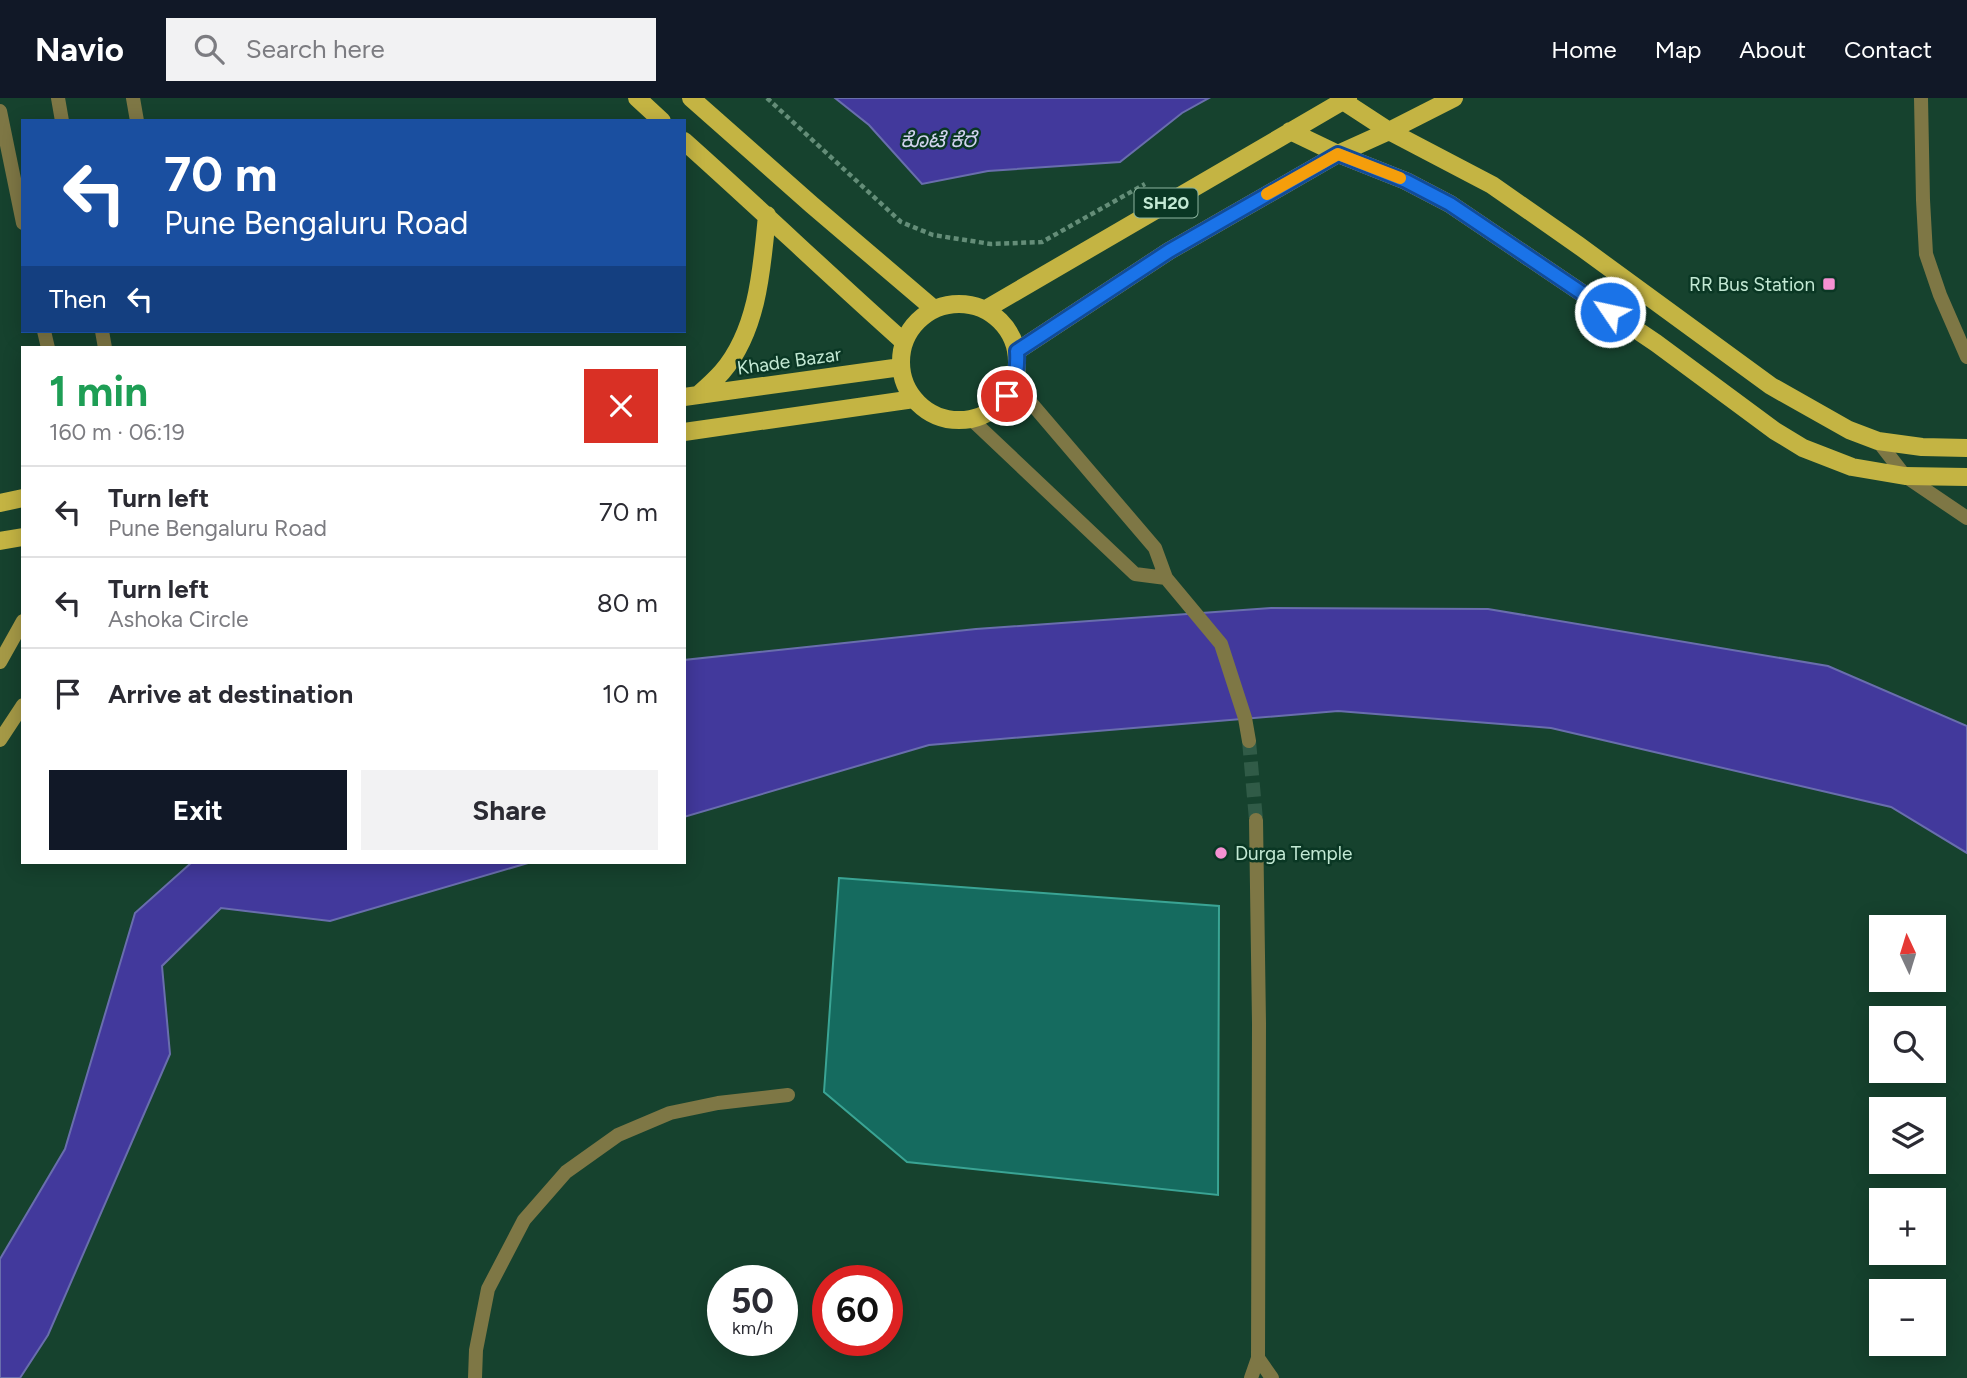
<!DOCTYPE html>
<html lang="en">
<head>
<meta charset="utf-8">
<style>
	body { margin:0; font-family:Figtree,"Noto Sans Kannada",sans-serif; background:#f2f2f3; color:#2b2b33; height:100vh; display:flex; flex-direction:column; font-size:26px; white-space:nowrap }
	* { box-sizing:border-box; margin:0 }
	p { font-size:23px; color:#7c7c81 }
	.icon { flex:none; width:38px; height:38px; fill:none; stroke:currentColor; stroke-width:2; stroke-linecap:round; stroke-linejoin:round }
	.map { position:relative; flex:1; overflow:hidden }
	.drawer { position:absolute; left:21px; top:248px; width:665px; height:518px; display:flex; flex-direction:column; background:#fff; border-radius:0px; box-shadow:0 4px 18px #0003 }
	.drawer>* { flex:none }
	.banner { position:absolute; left:21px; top:21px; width:665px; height:214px; border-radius:0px; box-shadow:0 4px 18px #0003; background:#1a4fa0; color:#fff; overflow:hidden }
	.needle { width:46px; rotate:356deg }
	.fabs { position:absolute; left:1869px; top:817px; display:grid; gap:14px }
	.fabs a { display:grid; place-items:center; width:77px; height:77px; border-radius:0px; background:#fff; box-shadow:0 4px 18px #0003; font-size:35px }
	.speed { position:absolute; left:707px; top:1167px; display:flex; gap:14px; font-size:35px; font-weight:700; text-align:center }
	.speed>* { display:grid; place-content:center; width:91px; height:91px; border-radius:50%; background:#fff; box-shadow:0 4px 18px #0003; line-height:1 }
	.speed small { font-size:18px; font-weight:400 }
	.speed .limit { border:10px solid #d22; background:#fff; color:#111 }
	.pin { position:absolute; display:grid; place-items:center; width:60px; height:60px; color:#fff; margin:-30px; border:4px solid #fff; border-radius:50%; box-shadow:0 2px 7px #0007 }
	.me { position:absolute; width:77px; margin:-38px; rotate:304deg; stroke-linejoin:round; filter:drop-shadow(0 0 5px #0008) }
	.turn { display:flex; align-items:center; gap:24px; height:147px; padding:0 28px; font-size:32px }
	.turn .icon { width:91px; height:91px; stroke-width:2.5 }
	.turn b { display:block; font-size:49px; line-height:60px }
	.then { display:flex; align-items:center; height:66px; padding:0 28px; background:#0003; gap:14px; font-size:26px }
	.round { display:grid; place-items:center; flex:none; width:74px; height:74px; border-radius:0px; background:#f2f2f3 }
	.head { display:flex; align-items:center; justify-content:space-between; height:119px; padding:0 28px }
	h1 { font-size:42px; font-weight:700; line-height:52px; color:#1e9e55 }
	.action { display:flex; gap:14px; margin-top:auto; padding:14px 28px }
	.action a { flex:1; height:80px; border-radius:0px; background:#111827; color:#fff; font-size:28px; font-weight:700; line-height:80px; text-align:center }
	.action a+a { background:#f2f2f3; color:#2b2b33 }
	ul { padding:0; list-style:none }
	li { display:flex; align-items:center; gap:21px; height:91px; padding:0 28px; border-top:2px solid #e1e1e2 }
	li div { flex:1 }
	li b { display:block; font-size:26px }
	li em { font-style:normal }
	header { display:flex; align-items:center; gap:42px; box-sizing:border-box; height:98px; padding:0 35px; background:#111827; color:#fff }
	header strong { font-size:33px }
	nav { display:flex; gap:38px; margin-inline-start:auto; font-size:24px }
	.search { width:490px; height:63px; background:#f2f2f3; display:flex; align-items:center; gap:18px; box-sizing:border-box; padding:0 24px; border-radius:0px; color:#7c7c81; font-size:26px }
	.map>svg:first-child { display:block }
	.water { fill:#42399c; stroke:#696ead; stroke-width:2 }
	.building { fill:#156b5f; stroke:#3aa494; stroke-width:2 }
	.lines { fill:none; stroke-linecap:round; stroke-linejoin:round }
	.minor-tunnel { stroke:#305b47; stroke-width:14; stroke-dasharray:14 7; stroke-linecap:butt }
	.path { stroke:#648d78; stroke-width:4.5; stroke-dasharray:5 3.5; stroke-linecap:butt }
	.service { stroke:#7e7745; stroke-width:14 }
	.minor { stroke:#7e7745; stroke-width:14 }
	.secondary { stroke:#a59946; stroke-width:14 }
	.primary { stroke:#c4b443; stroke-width:18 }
	.route-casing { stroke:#114b97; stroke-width:18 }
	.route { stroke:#1a73e8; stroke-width:12 }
	.slow { stroke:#f59e0b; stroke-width:12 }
	.poi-dot { fill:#f591d2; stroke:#0a3724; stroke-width:2.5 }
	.labels { text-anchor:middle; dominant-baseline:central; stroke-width:5; stroke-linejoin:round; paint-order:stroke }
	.shield { fill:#0a3724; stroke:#8cb49f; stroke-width:2 }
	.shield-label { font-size:18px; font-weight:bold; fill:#c3e9d4 }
	.poi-label { font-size:19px; fill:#c3e9d4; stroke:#0a3724; text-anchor:end }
	.street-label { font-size:19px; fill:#c3e9d4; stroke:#0a3724 }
	.water-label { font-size:21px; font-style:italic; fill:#d2d4ef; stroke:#0a3724 }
</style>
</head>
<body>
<header>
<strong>Navio</strong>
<div class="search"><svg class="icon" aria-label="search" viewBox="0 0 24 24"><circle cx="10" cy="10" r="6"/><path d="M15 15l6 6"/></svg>Search here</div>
<nav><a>Home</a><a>Map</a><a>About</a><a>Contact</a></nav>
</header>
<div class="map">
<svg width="1967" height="1280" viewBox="0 0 1967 1280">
	<rect width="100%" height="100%" fill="#16422e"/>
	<path class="water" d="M835 0H1209L1182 15 1120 64 988 73 922 86 869 27Z
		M1271 510 1488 511 1828 568 1967 628V755L1891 709 1551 630 1338 613 929 647 684 719V562L976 531Z
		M191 765H528L330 823 221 810 162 868 170 956 48 1237 20 1280H0V1161L65 1051 135 815Z"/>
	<path class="building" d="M839 780 1219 808 1218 1097 907 1064 824 994Z"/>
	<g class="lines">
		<path class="minor-tunnel" d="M1249 643 1256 722"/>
		<path class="path" d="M767 0 901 124 933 137 991 146 1042 144 1145 86"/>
		<path class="service" d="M58 0 62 23
			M133 0 137 23
			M1921 0 1923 102 1926 156 1940 197 1967 259
			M0 13 23 125
			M44 233 48 250
			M102 233 105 250
			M475 1280 476 1252 488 1191 524 1122 566 1074 618 1037 670 1015 718 1005 788 997"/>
		<path class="minor" d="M1014 285 1155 450 1166 480 1221 546 1245 620 1249 643
			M971 321 1135 476 1166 480
			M1878 343 1905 378 1967 420
			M1258 1260 1272 1280
			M1251 1280 1258 1260 1259 925 1256 722"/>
		<path class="secondary" d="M0 564 23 523
			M0 642 23 607"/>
		<path class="primary" d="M637 0 662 23
			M691 0 812 107 934 211
			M1343 3 1389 33 1492 87 1578 147 1771 288 1849 332 1878 343 1922 349 1967 350
			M1290 33 1338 56 1406 83 1450 106 1656 245 1775 333 1803 350 1852 369 1905 378 1967 379
			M684 43C758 109 830 178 904 244
			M901 264a58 58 0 1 1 116 0a58 58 0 1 1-116 0Z
			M986 211 1348 0
			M1017 253 1169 153 1338 56 1389 33 1454 0
			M698 297C706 290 715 282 722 274 758 232 762 170 767 117
			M684 299 901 269
			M684 334 914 301
			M0 405 23 400
			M0 443 23 439"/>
	</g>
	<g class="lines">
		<g class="route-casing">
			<path id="route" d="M1007 298C1016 283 1018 270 1017 253L1169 153 1338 56 1406 83 1450 106 1610 214"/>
		</g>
		<use href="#route" class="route"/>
		<path class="slow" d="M1267 96 1338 56 1400 80"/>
	</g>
	<g class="poi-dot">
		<rect x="1822" y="179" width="14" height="14" rx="3.5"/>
		<circle cx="1221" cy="755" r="7"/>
	</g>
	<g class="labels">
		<rect class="shield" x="1134.5" y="90.5" width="63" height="29" rx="5"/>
		<g class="shield-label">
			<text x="1166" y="105">SH20</text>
		</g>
		<g class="poi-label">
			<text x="1815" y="186">RR Bus Station</text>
			<text x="1235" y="755" text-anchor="start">Durga Temple</text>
		</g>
		<g class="street-label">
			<text transform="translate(789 263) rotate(-8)">Khade Bazar</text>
		</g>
		<g class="water-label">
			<text x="938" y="41">ಕೊಟೆ ಕೆರೆ</text>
		</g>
	</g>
</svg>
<div class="fabs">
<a><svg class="needle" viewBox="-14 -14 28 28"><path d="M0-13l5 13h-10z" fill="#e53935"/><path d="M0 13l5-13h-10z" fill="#7c7c81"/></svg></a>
<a><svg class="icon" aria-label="search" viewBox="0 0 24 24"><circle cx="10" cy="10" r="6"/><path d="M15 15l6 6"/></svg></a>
<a><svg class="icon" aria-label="layers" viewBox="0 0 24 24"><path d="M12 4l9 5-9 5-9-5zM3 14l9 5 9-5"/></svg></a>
<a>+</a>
<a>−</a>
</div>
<div class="speed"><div>50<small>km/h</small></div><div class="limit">60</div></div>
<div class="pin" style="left:1007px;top:298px;background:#d93025"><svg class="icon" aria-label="arrive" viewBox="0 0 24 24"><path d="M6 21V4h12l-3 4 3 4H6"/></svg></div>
<svg class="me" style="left:1610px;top:214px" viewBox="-20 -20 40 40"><circle r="17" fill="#1a73e8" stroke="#fff" stroke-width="3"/><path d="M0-11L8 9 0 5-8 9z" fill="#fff"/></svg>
<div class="banner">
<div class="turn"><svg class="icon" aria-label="left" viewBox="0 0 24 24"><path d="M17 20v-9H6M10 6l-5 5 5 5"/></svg><div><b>70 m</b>Pune Bengaluru Road</div></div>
<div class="then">Then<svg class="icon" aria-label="left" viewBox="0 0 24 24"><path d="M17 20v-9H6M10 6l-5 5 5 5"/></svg></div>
</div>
<section class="drawer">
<div class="head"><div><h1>1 min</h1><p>160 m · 06:19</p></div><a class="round" style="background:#d93025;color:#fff"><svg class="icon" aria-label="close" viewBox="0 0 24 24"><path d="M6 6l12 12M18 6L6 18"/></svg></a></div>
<ul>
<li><svg class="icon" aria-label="left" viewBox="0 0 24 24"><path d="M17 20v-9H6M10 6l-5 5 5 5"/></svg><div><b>Turn left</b><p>Pune Bengaluru Road</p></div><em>70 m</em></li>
<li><svg class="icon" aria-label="left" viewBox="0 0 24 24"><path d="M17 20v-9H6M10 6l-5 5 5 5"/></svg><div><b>Turn left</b><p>Ashoka Circle</p></div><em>80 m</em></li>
<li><svg class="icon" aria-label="arrive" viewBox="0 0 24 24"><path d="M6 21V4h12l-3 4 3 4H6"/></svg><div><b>Arrive at destination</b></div><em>10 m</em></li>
</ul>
<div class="action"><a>Exit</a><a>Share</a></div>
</section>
</div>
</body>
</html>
